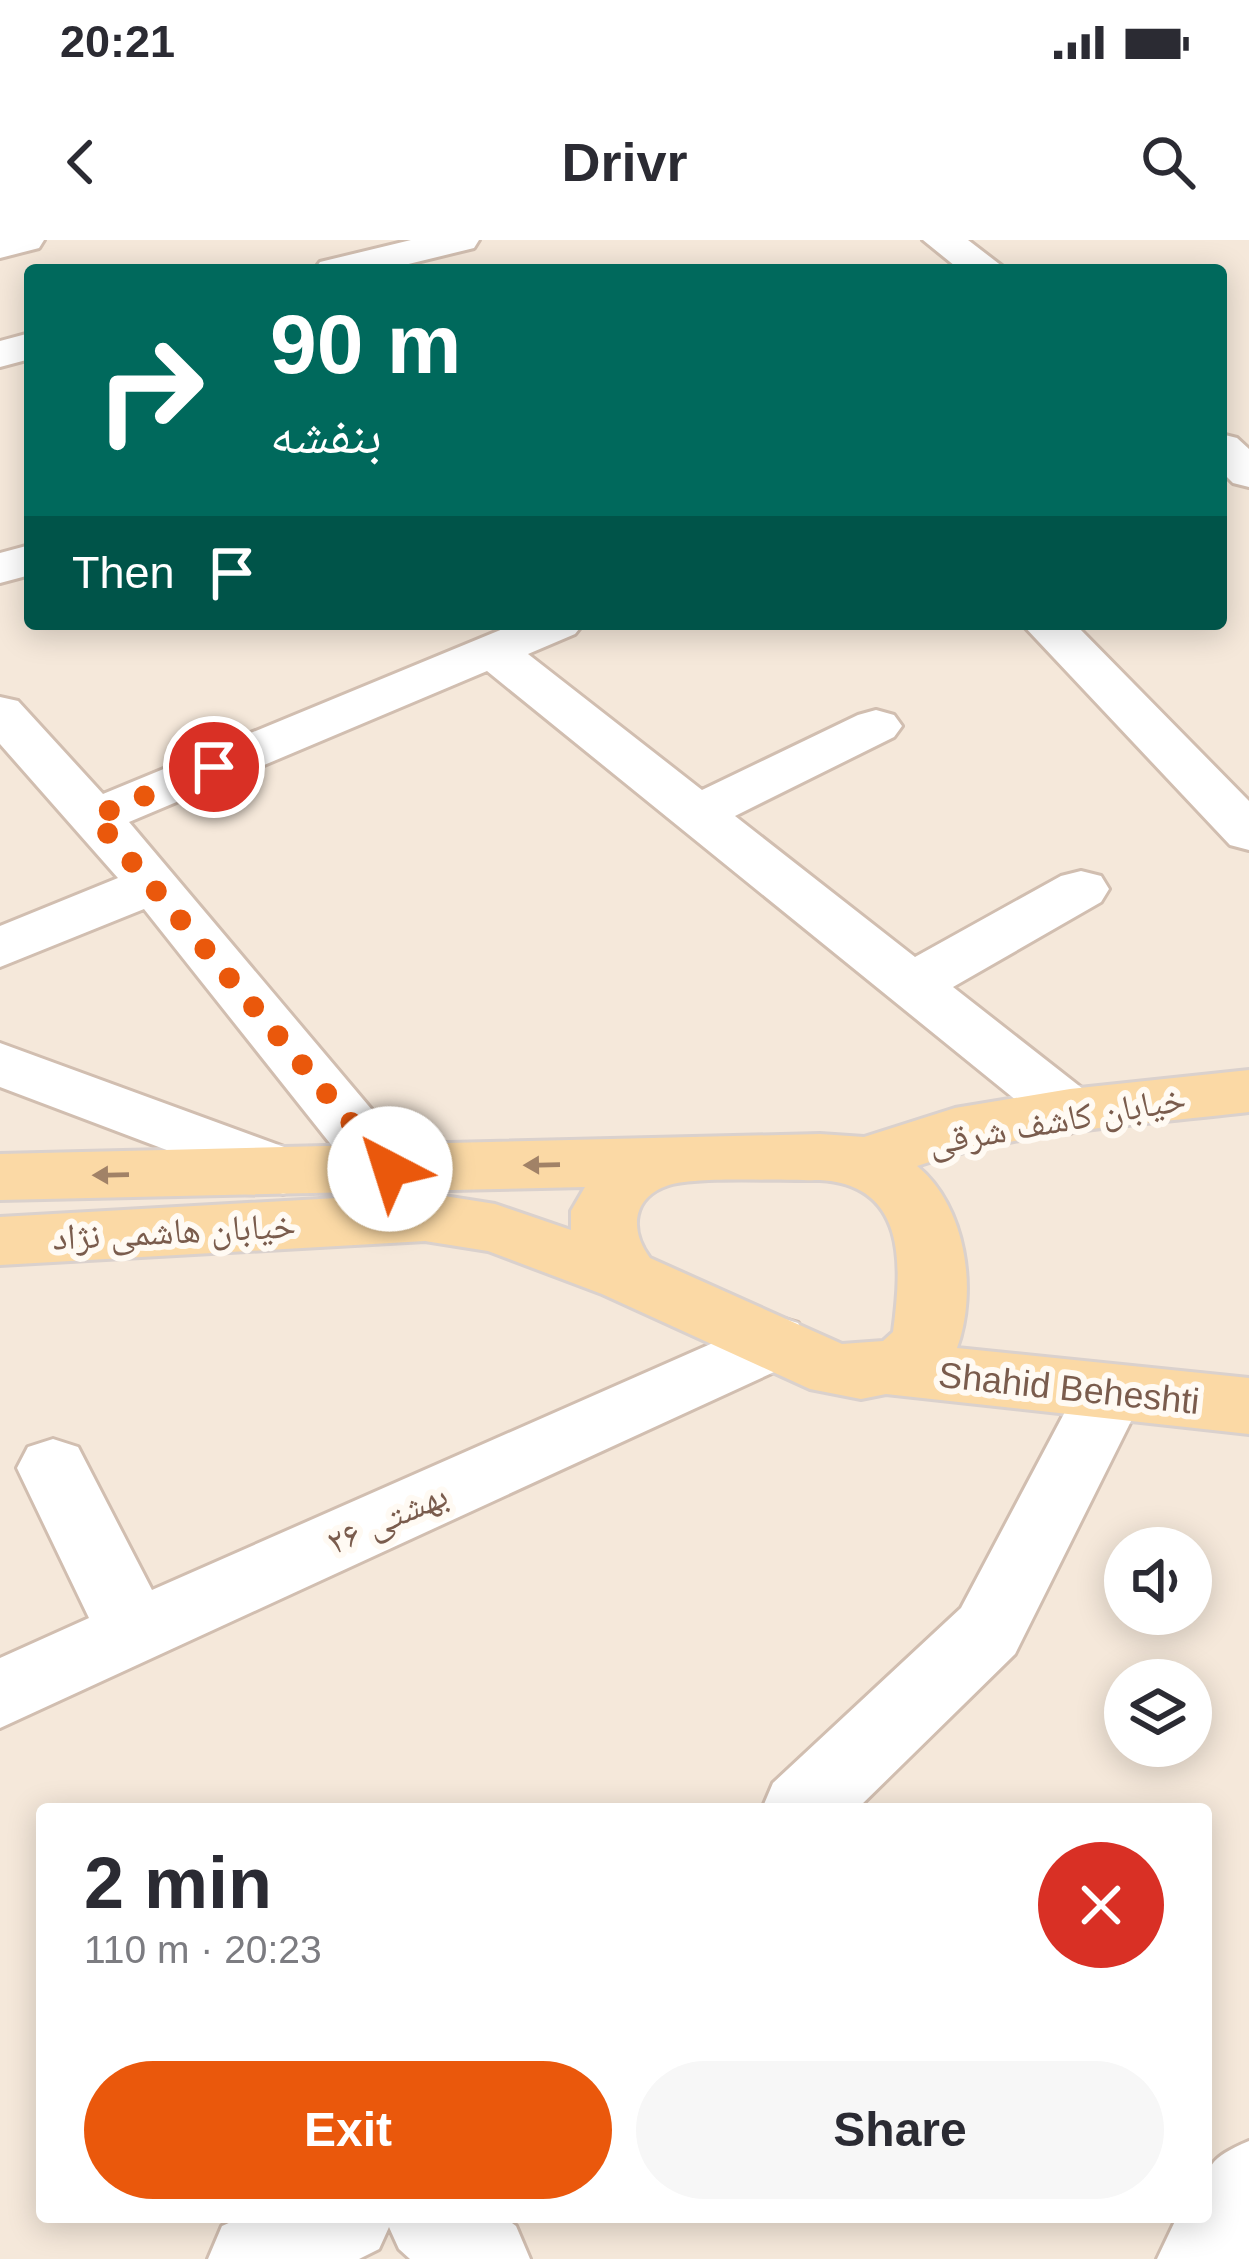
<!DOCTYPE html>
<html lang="en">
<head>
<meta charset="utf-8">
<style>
	body { margin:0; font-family:Helvetica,"Noto Naskh Arabic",sans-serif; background:#f7f7f7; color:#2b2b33; height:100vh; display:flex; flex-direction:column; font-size:45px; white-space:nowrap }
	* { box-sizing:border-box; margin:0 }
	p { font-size:39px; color:#7c7c81 }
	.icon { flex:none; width:66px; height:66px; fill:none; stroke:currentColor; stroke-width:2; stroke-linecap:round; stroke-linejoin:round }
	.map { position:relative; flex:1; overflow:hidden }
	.panel { position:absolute; left:36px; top:1563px; width:1176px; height:420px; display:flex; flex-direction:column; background:#fff; border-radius:12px; box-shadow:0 6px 30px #0003 }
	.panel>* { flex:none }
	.hud { position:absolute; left:24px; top:24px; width:1203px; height:366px; border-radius:12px; box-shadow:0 6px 30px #0003; background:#00695c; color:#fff; overflow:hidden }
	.tools { position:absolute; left:1104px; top:1287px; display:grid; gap:24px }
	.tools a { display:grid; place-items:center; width:108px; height:108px; border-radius:50%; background:#fff; box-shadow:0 6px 30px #0003; font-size:60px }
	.pin { position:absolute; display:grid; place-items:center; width:102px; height:102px; color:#fff; margin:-51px; border:6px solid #fff; border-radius:50%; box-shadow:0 3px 12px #0007 }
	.me { position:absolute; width:132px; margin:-66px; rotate:320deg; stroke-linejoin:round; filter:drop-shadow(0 0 9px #0008) }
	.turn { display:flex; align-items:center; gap:42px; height:252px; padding:0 48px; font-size:54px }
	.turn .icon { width:156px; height:156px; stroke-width:2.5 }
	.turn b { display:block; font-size:84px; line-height:102px }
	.then { display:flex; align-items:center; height:114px; padding:0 48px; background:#0003; gap:24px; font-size:45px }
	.round { display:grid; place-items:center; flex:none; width:126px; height:126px; border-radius:63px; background:#f7f7f7 }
	.head { display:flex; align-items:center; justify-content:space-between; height:204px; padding:0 48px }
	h1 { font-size:72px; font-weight:600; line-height:90px }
	.button { display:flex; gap:24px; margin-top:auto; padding:24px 48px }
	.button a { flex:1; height:138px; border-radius:72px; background:#ea580c; color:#fff; font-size:48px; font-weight:600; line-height:138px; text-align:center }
	.button a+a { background:#f7f7f7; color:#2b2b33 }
	.status { display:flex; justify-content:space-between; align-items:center; height:84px; padding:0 60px; background:#fff; direction:ltr }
	.status svg { height:33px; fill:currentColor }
	header { display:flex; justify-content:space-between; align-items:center; height:156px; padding:0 48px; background:#fff; font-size:54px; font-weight:600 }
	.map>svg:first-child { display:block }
	.residential { fill:#f5e8da; fill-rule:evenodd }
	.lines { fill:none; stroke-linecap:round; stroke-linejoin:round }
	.minor-casing { stroke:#d1beb0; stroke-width:6 }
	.major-casing { stroke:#dad1cd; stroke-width:6 }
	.minor { fill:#fff; fill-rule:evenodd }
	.major { fill:#fbd9a5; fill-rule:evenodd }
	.oneway { fill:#a18267 }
	.route { stroke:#ea580c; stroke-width:21; stroke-dasharray:0 37.8 }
	.labels { text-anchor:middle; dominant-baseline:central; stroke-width:12; stroke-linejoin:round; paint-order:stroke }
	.street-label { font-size:36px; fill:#7a5c4d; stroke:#fffaf3 }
</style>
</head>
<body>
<div class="status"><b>20:21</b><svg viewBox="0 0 49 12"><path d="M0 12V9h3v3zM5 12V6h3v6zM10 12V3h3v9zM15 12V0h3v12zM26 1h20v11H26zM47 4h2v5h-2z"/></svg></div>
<header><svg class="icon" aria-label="back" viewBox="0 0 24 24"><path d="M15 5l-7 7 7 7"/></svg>Drivr<svg class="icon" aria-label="search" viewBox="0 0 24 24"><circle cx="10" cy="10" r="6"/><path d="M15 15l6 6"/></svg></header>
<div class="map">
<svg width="1249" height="2019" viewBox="0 0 1249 2019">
	<rect width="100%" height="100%" fill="#fdf6ec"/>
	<path class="residential" d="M0 0H1249V2019H0ZM30 30H1221V384H30ZM1125 1308H1191V1374H1125ZM1125 1440H1191V1506H1125ZM42 1569H1206V1977H42Z"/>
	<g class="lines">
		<g class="minor-casing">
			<path id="minor" d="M0 0H44L39 8 0 18Z
				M411 0H479L474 8 384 30H314L320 22Z
				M923 0H968L1007 30H960Z
				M30 93V119L0 127V101Z
				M1221 194 1237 198 1249 209V247L1233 243 1221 231Z
				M30 305V335L0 343V313Z
				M515 384H583L575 394 528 414 702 550 858 475 876 470 894 475 902 486 894 497 735 576 915 717 1061 636 1081 631 1101 636 1109 649 1101 662 953 747 1092 856 1101 871 1092 886 1070 893 1048 886 487 431 129 582 448 960 458 977 448 994 425 1001 402 994 144 669 0 727V686L118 638 0 504V457L18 461 103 554Z
				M1022 384H1075L1249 561V610L1230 605Z
				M0 803 306 915 315 931 306 947 283 954 0 847Z
				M774 1076 798 1083 808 1102 798 1121 0 1488V1418L89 1378 17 1228 28 1207 53 1199 78 1207 152 1350Z
				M1109 1127 1134 1136 1144 1155 1015 1414 857 1569H762L773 1543 961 1368 1084 1136Z
				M1249 1901V2019H1157L1177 1977H1206C1206 1929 1202 1921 1249 1901Z
				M242 1977H504L516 1986 530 2019H410L399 2009 389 1987 379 2009 359 2019H208L222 1986Z"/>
		</g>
		<g class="major-casing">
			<path id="major" d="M1249 830V872C1138 885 1023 890 917 926 966 966 978 1050 957 1108L1249 1138V1194L886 1154 861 1159 810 1149 602 1054 488 1011 425 1001 0 1025V977L425 953 495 964 571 990V971L585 947 0 960V914L820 894 864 897 955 868 1070 849ZM820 940C907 945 902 1025 893 1092L883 1101 842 1104 650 1018C629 990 632 957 669 945 697 936 786 941 820 940Z"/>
		</g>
		<use href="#minor" class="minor"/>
		<use href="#major" class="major"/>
	</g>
	<defs><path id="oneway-solid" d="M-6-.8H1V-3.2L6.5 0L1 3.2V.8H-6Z" transform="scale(3)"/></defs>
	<g class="oneway">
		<use href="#oneway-solid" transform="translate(542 925) rotate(179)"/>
		<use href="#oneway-solid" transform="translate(111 935) rotate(179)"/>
	</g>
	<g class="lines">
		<path class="route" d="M214 527 94 577 390 929"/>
	</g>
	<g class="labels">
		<g class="street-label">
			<text transform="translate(1057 880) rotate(-10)">خیابان کاشف شرقی</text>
			<text transform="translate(174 991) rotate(-3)">خیابان هاشمی نژاد</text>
			<text transform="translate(1069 1148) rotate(6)">Shahid Beheshti</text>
			<text transform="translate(387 1278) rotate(-24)">بهشتی ۲۶</text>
		</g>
	</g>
</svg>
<div class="tools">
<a><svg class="icon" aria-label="sound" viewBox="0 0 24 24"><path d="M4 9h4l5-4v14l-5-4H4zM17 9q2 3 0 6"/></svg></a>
<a><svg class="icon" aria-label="layers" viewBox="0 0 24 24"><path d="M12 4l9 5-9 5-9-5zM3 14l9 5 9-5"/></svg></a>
</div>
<div class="pin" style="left:214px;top:527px;background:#d93025"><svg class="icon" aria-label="arrive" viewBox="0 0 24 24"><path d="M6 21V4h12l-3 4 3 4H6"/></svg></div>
<svg class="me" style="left:390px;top:929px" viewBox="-20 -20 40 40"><circle r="19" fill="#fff"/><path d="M0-13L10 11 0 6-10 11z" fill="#ea580c"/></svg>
<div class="hud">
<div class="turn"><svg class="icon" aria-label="right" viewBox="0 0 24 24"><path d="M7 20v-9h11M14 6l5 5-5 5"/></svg><div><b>90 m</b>بنفشه</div></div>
<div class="then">Then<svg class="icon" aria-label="arrive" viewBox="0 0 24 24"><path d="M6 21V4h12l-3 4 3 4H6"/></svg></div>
</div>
<section class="panel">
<div class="head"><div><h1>2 min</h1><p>110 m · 20:23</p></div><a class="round" style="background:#d93025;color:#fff"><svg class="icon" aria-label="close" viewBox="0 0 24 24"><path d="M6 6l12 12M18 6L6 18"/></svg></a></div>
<div class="button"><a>Exit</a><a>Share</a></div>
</section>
</div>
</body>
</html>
